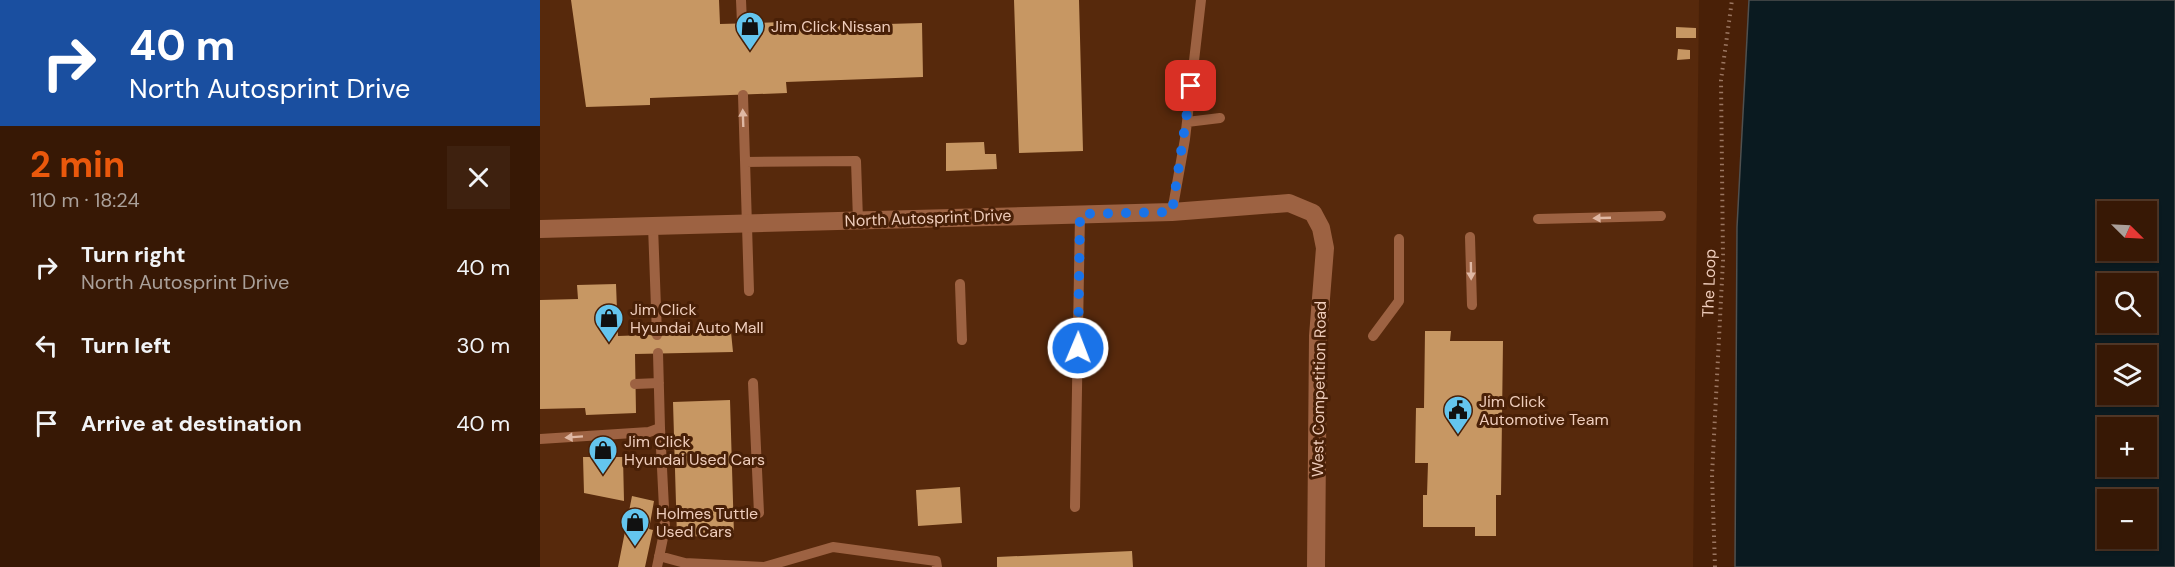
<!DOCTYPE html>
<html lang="en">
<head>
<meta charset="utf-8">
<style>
	body { margin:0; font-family:"DM Sans",sans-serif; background:#3e210f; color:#f1f3f6; height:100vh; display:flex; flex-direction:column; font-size:22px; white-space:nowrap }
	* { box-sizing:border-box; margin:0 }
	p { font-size:20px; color:#aaa09a }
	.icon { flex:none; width:33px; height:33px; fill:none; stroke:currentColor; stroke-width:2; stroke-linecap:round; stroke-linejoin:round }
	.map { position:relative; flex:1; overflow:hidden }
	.details { display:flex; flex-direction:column; background:#371805; width:540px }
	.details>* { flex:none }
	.hud { background:#1a4fa0; color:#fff; overflow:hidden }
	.needle { width:39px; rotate:114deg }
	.buttons { position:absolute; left:1557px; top:201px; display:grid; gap:12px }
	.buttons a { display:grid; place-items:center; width:60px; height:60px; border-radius:0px; background:#371805; box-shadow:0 2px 4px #0004,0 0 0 2px #513727; font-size:30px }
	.pin { position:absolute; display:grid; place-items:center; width:51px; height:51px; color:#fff; margin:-26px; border-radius:12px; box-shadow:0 3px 9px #0006 }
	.me { position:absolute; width:66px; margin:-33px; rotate:1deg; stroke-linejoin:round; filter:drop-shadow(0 0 4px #0008) }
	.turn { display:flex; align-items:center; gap:21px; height:126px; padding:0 30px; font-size:27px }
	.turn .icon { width:78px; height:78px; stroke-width:2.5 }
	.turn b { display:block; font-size:42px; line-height:51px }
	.round { display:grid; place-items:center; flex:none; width:63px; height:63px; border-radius:0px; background:#3e210f }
	.overview { display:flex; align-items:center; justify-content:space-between; height:102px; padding:0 30px }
	h1 { font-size:36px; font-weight:700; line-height:45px; color:#ea580c }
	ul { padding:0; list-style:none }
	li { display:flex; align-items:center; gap:18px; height:78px; padding:0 30px }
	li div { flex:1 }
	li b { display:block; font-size:22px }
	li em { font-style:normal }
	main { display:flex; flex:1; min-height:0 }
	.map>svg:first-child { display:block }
	.built { fill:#57290c }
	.water { fill:#0a1a20; stroke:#4f504f; stroke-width:1.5; fill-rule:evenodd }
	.building { fill:#c79763 }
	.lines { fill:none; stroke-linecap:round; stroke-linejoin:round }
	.path { stroke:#9b7661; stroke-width:4; stroke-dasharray:1.5 4.5; stroke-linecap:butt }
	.lane { stroke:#9d6242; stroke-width:10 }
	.street { stroke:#9d6242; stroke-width:18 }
	.oneway { fill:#dfb8a4 }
	.route { stroke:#1a73e8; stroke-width:10; stroke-dasharray:0 18 }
	.labels { text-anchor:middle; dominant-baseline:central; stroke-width:6; stroke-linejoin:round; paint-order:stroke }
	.poi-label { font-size:16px; fill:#efcdbc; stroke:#492007; text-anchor:start }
	.street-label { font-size:16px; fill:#efcdbc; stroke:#492007 }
</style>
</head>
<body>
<main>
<section class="details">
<div class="hud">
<div class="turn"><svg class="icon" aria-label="right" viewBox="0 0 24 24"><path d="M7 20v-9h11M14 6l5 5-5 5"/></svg><div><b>40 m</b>North Autosprint Drive</div></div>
</div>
<div class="overview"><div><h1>2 min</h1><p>110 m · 18:24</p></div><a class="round"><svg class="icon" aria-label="close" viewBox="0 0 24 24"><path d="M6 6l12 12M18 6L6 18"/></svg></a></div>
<ul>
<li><svg class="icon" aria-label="right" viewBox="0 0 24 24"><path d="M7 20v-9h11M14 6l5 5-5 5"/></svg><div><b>Turn right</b><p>North Autosprint Drive</p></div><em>40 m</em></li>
<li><svg class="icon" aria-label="left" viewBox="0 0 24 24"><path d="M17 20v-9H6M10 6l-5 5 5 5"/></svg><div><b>Turn left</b></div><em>30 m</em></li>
<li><svg class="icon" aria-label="arrive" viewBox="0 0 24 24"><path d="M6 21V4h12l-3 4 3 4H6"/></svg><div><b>Arrive at destination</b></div><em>40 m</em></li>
</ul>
</section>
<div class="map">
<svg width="1635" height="567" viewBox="0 0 1635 567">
	<rect width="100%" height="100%" fill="#492007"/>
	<path class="built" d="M0 0H1159L1153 567H0Z"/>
	<path class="water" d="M1209 0H1635V567H1195L1197 227ZM1568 212H1606V250H1568ZM1568 284H1606V322H1568ZM1568 356H1606V394H1568ZM1568 428H1606V466H1568ZM1568 500H1606V538H1568Z"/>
	<path class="building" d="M31 0H179L180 24 245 22V27L382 23 383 77 246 82 247 93 110 98V105L46 107Z
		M474 0H539L543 151 479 153Z
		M1136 27 1156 28V38H1136Z
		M1138 49 1150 50V59L1137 60Z
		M444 142 445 154H456L457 169 406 171V143Z
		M76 284 78 336 191 332 193 352 95 354 96 413 46 415 45 408 0 409V300L38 299 37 285Z
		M885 331H911L910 341H963L961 495H956V536H935V527H883V495H887L888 463H875L876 408H884Z
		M190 400 194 535 137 537 133 402Z
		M43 457H83L84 501 44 493Z
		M420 487 422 523 378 526 376 490Z
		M92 496 114 501 109 529 113 530 105 567H78Z
		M592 551 593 567H457V557Z"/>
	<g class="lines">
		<path class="path" d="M1175 567 1172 475 1183 260 1181 80 1192 0"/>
		<path class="lane" d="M201 0 202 23
			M203 95 209 291
			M647 122 680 118
			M205 162 316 161 318 220
			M632 212 645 139 661 0
			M998 219 1121 216
			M113 226 117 335
			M930 237 932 305
			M420 284 422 340
			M833 336 859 301V239
			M213 383 219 513
			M95 384 119 383
			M0 439 109 432 120 428 118 353
			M535 507 540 214
			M119 556 145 563 224 567 293 547 396 561 397 567
			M117 567 125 528 120 428"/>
		<path class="street" d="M0 229 632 212 749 203 773 213 781 228 785 248 778 336 776 567"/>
	</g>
	<defs><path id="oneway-solid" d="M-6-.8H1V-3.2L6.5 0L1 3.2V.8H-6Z" transform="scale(1.5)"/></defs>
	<g class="oneway">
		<use href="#oneway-solid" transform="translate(203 118) rotate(-92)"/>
		<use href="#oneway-solid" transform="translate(1062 218) rotate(178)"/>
		<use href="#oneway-solid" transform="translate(931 271) rotate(89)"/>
		<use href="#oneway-solid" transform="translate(34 437) rotate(176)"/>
	</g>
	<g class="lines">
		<path class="route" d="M538 348 540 214 632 212 651 86"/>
	</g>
	<defs>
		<g id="shop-pin" transform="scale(1.5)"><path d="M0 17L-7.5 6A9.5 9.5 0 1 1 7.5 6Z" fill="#64c5ee" stroke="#492007"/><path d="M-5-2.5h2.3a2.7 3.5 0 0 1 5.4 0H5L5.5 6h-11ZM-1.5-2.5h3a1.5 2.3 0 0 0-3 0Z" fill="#111"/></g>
		<g id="civic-pin" transform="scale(1.5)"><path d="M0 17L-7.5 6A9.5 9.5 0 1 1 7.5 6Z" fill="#64c5ee" stroke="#492007"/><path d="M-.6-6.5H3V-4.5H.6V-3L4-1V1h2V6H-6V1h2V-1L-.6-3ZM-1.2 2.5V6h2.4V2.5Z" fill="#111"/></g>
	</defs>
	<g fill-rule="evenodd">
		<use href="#shop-pin" x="210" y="26"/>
		<use href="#shop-pin" x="69" y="318"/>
		<use href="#civic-pin" x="918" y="410"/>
		<use href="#shop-pin" x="63" y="450"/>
		<use href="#shop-pin" x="95" y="522"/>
	</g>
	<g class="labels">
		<g class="poi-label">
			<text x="231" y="26">Jim Click Nissan</text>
			<text x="90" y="309">Jim Click<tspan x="90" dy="18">Hyundai Auto Mall</tspan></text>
			<text x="939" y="401">Jim Click<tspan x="939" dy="18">Automotive Team</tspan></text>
			<text x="84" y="441">Jim Click<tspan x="84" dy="18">Hyundai Used Cars</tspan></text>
			<text x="116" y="513">Holmes Tuttle<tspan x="116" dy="18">Used Cars</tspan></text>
		</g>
		<g class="street-label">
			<text transform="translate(388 218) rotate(-2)">North Autosprint Drive</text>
			<text transform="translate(1169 283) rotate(-88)">The Loop</text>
			<text transform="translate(779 389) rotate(-89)">West Competition Road</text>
		</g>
	</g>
</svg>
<div class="buttons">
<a><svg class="needle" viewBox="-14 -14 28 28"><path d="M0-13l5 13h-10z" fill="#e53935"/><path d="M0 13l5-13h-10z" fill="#aaa09a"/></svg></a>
<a><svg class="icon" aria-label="search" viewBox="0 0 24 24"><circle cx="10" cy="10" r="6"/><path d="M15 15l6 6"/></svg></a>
<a><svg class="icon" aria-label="layers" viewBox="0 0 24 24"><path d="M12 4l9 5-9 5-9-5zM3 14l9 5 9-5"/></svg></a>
<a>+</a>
<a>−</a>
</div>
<div class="pin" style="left:651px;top:86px;background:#d93025"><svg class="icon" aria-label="arrive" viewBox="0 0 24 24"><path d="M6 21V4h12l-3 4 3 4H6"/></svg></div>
<svg class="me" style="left:538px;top:348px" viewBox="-20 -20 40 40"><circle r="17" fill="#1a73e8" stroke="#fff" stroke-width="3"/><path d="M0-11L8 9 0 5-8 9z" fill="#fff"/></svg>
</div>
</main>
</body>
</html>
